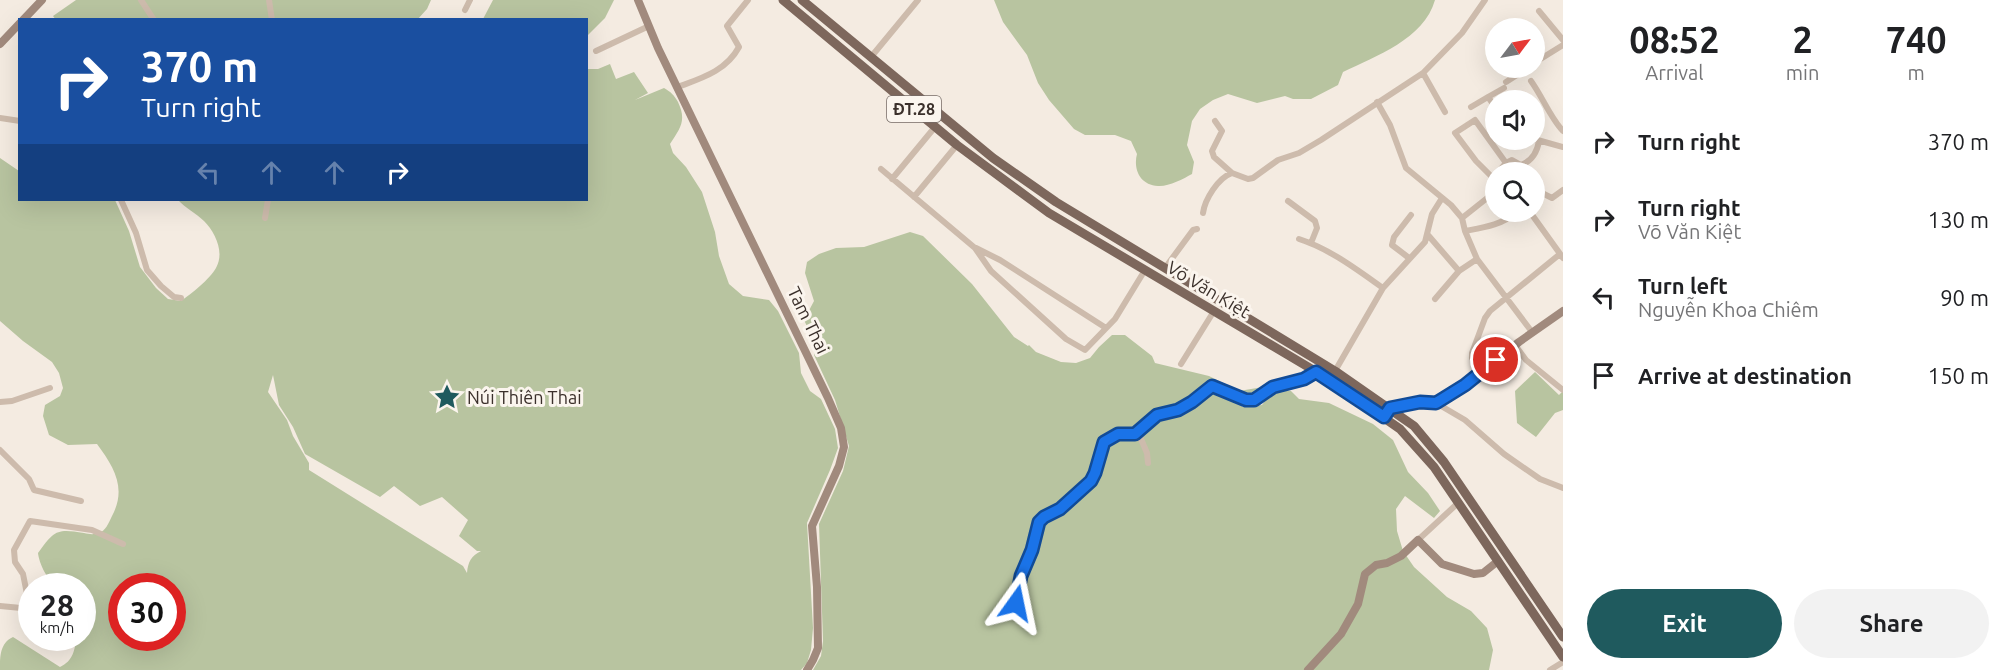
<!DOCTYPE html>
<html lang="en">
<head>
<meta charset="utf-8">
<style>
	body { margin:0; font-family:Ubuntu,sans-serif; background:#f2f2f2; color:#202124; height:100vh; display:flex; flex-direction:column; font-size:22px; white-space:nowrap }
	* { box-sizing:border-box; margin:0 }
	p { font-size:20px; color:#757577 }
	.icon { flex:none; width:33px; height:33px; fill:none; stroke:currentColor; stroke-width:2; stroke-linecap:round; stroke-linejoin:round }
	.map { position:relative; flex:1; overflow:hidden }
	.drawer { display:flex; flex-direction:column; background:#fff; width:450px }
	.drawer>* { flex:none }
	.guide { position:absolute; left:18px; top:18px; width:570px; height:183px; border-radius:0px; box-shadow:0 6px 24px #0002; background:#1a4fa0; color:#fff; overflow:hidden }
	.needle { width:39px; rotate:58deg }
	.buttons { position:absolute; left:1485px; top:18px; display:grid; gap:12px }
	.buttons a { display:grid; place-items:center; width:60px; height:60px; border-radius:50%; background:#fff; box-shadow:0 6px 24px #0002; font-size:30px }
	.speed { position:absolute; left:18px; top:573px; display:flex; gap:12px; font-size:30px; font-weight:700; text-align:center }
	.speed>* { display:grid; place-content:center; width:78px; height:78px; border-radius:50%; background:#fff; box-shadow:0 6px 24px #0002; line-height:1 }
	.speed small { font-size:15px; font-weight:400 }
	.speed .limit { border:9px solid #d22; background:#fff; color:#111 }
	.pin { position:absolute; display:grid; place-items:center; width:51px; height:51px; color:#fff; margin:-26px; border:3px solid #fff; border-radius:50%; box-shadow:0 2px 6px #0007 }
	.me { position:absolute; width:66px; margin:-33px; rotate:12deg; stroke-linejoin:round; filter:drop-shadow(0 0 4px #0008) }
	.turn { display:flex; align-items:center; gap:21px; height:126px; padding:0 24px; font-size:27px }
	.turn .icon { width:78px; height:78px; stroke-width:2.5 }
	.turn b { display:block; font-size:42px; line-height:51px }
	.lanes { display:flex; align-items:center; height:57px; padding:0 24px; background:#0003; justify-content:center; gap:30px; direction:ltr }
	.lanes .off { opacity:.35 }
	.eta { display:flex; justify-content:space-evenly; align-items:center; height:102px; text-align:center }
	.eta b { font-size:36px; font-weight:600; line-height:42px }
	.action { display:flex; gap:12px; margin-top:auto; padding:12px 24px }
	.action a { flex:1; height:69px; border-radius:36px; background:#1f5a5e; color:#fff; font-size:24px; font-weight:600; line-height:69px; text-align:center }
	.action a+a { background:#f2f2f2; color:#202124 }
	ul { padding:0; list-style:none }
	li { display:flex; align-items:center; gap:18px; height:78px; padding:0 24px }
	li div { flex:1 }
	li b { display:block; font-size:22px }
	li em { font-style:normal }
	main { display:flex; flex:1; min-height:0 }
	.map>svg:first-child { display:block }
	.green { fill:#b8c4a0; fill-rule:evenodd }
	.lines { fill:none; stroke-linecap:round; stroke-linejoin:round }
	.street { stroke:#cdbbac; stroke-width:6 }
	.secondary { stroke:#a18a7d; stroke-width:8 }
	.primary { stroke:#7d675c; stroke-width:9 }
	.route-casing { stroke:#114b97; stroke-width:15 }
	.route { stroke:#1a73e8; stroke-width:10 }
	.labels { text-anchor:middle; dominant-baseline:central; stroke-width:6; stroke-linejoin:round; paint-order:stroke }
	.shield { fill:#fbf5ee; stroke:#756b66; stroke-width:1.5 }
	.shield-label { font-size:16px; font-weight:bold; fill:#3b302b }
	.street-label { font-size:18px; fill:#3b302b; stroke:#fbf5ee }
	.poi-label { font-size:18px; fill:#3b302b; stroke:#fbf5ee; text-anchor:start }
</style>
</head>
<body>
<main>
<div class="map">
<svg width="1563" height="670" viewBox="0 0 1563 670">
	<rect width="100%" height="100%" fill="#f4ebe1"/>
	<path class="green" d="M76 0H431L427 9 417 20H56L53 16Z
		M493 0H614L605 18 587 36 586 20 483 19Z
		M994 0H1435C1424 39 1376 56 1343 72L1338 85 1311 99H1293L1285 96 1257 103 1228 94 1213 100 1200 109 1192 121 1187 145 1194 162 1192 174C1183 179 1168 187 1158 186 1140 185 1133 169 1137 154L1131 141 1115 135H1085L1074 129 1049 100 1038 83 1027 55 1003 22Z
		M610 64 616 79 634 72 648 93 635 100 664 88C671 92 674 95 678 102 687 121 680 128 670 144L673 153 686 167 702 192 715 232 719 256 729 284 743 296 769 300 778 311 799 353 801 373 810 391 821 399 835 429 838 448 830 470 807 523 813 628 811 650 807 663 801 670H0C0 656 0 643 13 637L60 667C73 661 75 650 76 638H82V586C75 586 64 588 58 586 47 581 39 563 38 553 54 531 56 528 84 533 89 534 93 535 98 533 106 531 108 524 112 516 127 488 114 467 97 444L68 445 49 435 43 416 45 405 60 396 63 388 59 373 52 362 23 341 0 321V158L19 171 20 200H115L129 231 140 267 156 288 168 299 181 301C191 294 210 279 216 268 225 252 215 232 204 221 196 213 185 208 178 200H586L587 69H598ZM273 375 279 405 293 427 305 454 380 497 394 486 420 506 442 497 468 520 459 536 477 551H481C471 556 468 562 467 573L463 566 309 470V463L293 436 287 420 268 392ZM122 586H172V638H122Z
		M910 232 923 236 972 284 1014 337 1028 346 1029 345 1036 352 1061 362 1076 363 1090 358 1099 347 1112 335H1125L1152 356 1155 363 1209 376 1239 391 1263 387 1258 394 1249 400H1241L1242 407 1262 405 1273 390 1291 391 1299 399 1329 403 1373 424 1393 440 1408 472 1428 493 1440 511 1434 518 1405 496 1396 509 1397 531 1403 551 1414 567 1447 597 1471 611 1487 628 1493 650 1489 670H813L821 656 823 641 819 524 843 471 849 446 835 400 814 355 815 343 804 320 814 301 805 273 807 262 819 254 836 248 864 247Z
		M1535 372 1559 395 1563 391V410L1555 413 1536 437 1517 423 1515 391Z"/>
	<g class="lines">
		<path class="street" d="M141 0 154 20
			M269 0 272 20
			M465 10 470 0
			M1539 11 1563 40
			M596 51 649 26
			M871 57 918 0
			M1534 63 1563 45
			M1423 73 1445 112
			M1531 81C1542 96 1551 119 1563 131
			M1506 82 1528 68
			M678 87C702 78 726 71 739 47L727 26 748 0
			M1377 102 1390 125 1406 168 1451 205 1462 218 1465 231 1477 259 1532 332
			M1471 107 1488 97
			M1496 108 1488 97 1504 88
			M0 118 20 121
			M1215 121 1222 131 1212 151 1214 157 1232 173
			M1534 139 1563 147
			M881 169 975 248 991 271 1066 339 1085 350 1115 319 1145 270
			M1498 172 1506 163 1512 160 1521 165C1532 161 1537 153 1539 141
			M892 179 935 127
			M1496 181 1476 161 1455 133 1475 120 1506 163
			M1534 192H1540L1552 198 1563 190
			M914 197 957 145
			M121 200 136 233 147 270 161 286 174 297 181 298
			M1288 201 1315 221 1317 228 1311 243
			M1530 212 1563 258
			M1203 213C1205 199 1218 178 1232 173L1248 179 1253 178 1278 160 1299 153 1321 140 1423 73 1462 33 1485 0
			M265 218 268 200
			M1462 218 1496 191
			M1465 231C1481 228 1504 225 1515 212
			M1428 235 1459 271 1477 259
			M1299 239C1330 249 1356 269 1383 288
			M976 248 1000 260 1106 328
			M1409 258 1392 245 1394 237 1411 215
			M1165 268 1193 230 1197 229
			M1435 299 1459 271
			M1515 345 1526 360 1563 390
			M1181 364 1214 311
			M1335 371 1383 288 1425 242 1432 214 1442 198
			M1481 372 1472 358V353L1485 318 1490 311 1560 254
			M0 402 12 401 50 388
			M1436 403 1465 420 1504 454 1540 479 1563 488
			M1138 432 1147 453 1148 463
			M0 450 29 479 34 490 81 501
			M1418 540 1458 503
			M0 606 21 608 25 606 27 594 23 574 15 562 14 550 30 521 92 530 123 544
			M1020 618V613L1016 604 1017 592 1021 576 1032 550 1039 522 1047 515 1060 509 1091 481 1095 473 1104 442 1118 434H1135L1157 415 1161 412 1178 410 1212 386 1246 400H1254L1273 387 1304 379 1316 372
			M1550 670 1563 662"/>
		<path class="secondary" d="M638 0 658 48 828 398 841 428 844 447 839 466 812 526 817 587 818 648 813 660 807 670
			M23 20 42 0
			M0 44 20 23
			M1390 408 1420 402 1436 403 1465 385 1519 342 1563 311
			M1308 670 1341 634 1358 604 1365 574 1376 565 1387 563 1401 556 1418 540 1442 564 1474 574 1483 573 1498 561"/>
		<path class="primary" d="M783 0 957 145 1049 213 1330 380 1400 429 1434 467 1563 657
			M802 0 993 158 1056 202 1335 371 1414 426 1444 462 1563 637"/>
	</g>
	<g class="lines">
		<g class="route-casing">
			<path id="route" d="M1016 603 1021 576 1032 550 1039 522 1044 517 1060 509 1091 481 1095 473 1104 442 1118 434H1135L1157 415 1178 410 1192 402 1212 386 1246 400H1254L1273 387 1304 379 1316 372 1384 417 1390 408 1420 402 1436 403 1465 385 1496 360"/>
		</g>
		<use href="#route" class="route"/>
	</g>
	<defs>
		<g id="sight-bare" transform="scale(2.07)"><path d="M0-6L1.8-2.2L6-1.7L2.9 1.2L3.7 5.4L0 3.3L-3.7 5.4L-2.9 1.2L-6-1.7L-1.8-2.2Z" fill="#1f5a5e" stroke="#fbf5ee" stroke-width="2.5" paint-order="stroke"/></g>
	</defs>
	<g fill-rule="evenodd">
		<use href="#sight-bare" x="447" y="397"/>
	</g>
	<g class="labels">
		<rect class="shield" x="887" y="96" width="54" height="26" rx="4.5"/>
		<g class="shield-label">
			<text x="914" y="109">ĐT.28</text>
		</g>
		<g class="street-label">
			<text transform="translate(1209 289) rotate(31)">Võ Văn Kiệt</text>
			<text transform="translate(809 320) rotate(64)">Tam Thai</text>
		</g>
		<g class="poi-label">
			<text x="467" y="397">Núi Thiên Thai</text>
		</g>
	</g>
</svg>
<div class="buttons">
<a><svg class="needle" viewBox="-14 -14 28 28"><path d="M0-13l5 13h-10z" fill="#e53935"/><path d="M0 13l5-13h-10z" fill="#757577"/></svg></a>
<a><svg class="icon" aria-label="sound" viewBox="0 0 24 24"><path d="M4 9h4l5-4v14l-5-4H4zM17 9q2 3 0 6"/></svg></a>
<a><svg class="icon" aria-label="search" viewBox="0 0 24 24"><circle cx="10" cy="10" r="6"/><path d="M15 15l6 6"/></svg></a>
</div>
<div class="speed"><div>28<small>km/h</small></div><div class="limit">30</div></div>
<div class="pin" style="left:1496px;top:360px;background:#d93025"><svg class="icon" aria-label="arrive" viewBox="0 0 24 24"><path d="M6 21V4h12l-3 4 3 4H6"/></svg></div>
<svg class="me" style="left:1016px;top:603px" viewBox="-20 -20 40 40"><path d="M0-17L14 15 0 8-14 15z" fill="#1a73e8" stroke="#fff" stroke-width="4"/></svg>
<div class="guide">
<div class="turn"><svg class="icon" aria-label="right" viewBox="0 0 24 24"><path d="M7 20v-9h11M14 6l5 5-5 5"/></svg><div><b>370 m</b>Turn right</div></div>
<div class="lanes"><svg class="icon off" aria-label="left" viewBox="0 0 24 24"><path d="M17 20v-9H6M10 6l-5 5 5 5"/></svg><svg class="icon off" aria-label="ahead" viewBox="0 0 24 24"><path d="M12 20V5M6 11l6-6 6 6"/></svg><svg class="icon off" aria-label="ahead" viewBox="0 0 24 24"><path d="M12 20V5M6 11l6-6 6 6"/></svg><svg class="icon" aria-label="right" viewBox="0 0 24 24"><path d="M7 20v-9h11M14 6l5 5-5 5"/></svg></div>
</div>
</div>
<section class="drawer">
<div class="eta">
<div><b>08:52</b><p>Arrival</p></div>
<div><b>2</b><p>min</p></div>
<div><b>740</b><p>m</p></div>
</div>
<ul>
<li><svg class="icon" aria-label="right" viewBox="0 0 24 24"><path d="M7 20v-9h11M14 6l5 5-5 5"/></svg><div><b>Turn right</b></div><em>370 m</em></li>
<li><svg class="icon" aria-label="right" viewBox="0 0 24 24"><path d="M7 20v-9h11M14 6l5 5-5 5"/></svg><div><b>Turn right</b><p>Võ Văn Kiệt</p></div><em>130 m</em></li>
<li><svg class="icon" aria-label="left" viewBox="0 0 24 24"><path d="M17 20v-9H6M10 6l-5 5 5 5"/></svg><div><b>Turn left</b><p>Nguyễn Khoa Chiêm</p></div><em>90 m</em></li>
<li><svg class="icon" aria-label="arrive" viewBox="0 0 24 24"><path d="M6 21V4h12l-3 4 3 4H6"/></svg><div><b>Arrive at destination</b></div><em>150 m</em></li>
</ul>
<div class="action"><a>Exit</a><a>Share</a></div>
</section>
</main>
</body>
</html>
